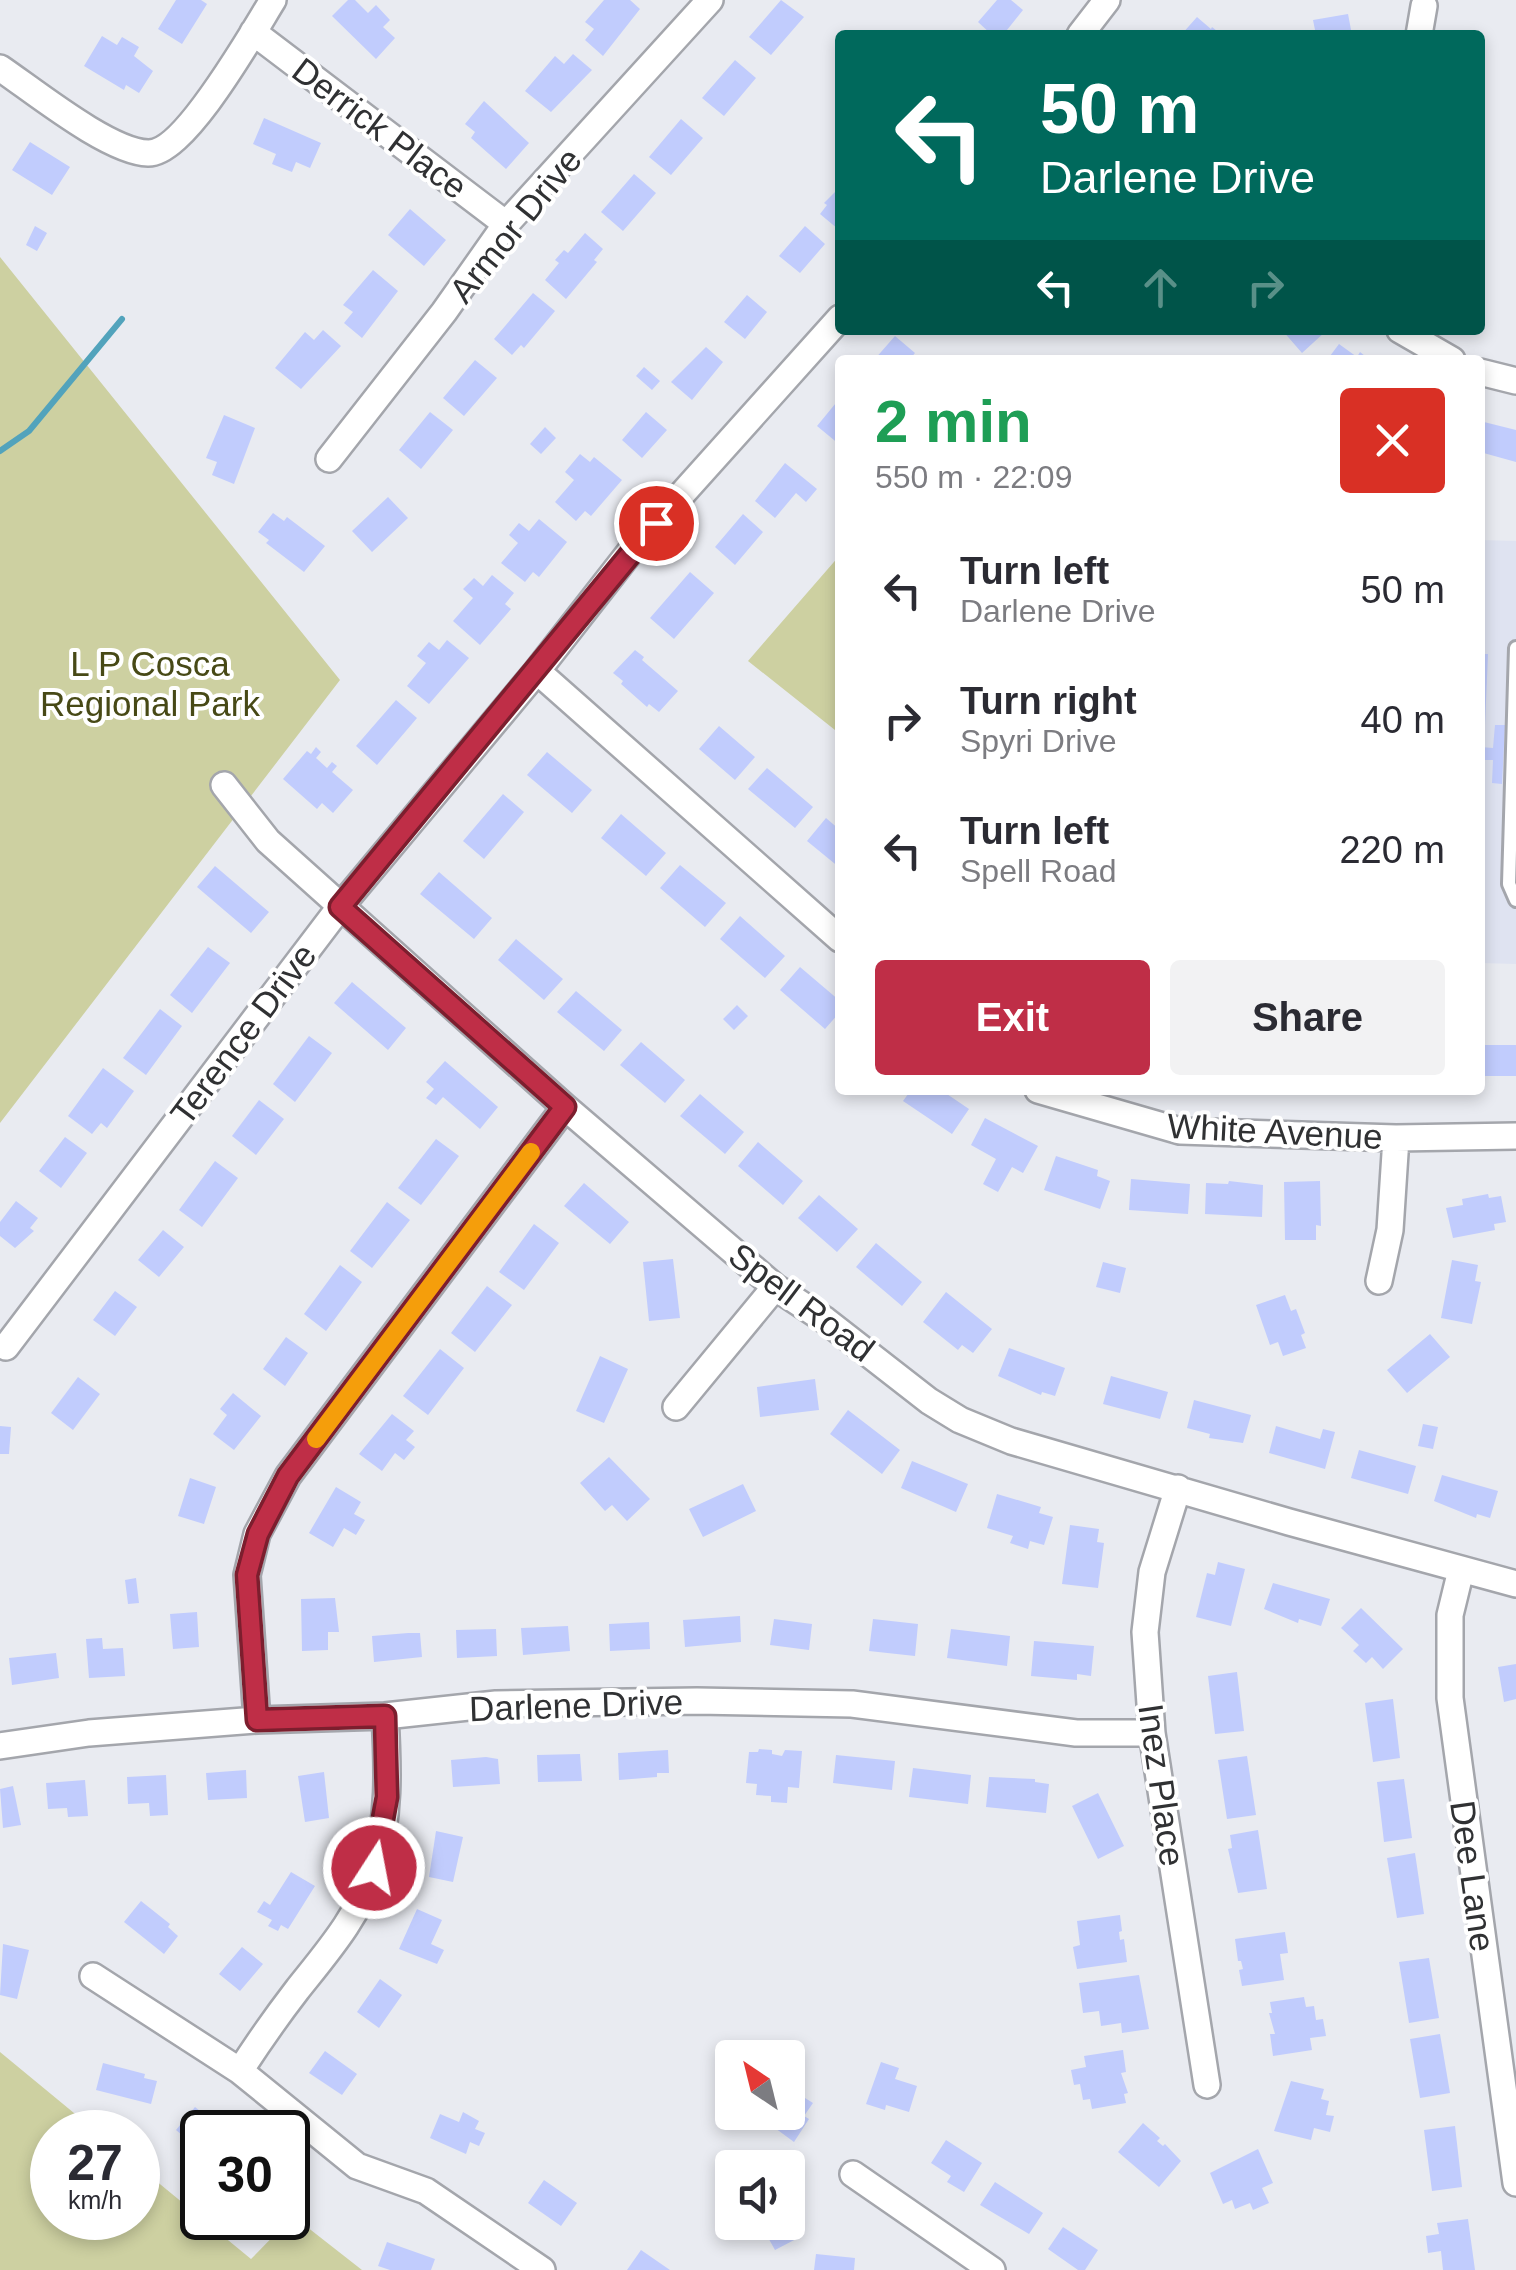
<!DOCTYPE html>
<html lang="en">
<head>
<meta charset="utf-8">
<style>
	body { margin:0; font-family:Helvetica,sans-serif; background:#f2f2f3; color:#2b2b33; height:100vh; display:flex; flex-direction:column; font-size:38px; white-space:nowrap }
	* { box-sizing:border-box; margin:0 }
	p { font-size:32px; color:#7c7c81 }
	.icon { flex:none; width:55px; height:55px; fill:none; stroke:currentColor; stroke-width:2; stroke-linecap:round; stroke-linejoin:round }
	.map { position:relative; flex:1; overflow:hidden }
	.sheet { position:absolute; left:835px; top:355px; width:650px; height:740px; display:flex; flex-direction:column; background:#fff; border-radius:10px; box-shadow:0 5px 15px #0003 }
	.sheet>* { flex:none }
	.banner { position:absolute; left:835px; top:30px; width:650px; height:305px; border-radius:10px; box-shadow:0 5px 15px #0003; background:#00695c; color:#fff; overflow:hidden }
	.needle { width:65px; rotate:325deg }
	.fabs { position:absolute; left:715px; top:2040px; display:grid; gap:20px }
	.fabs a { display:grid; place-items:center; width:90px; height:90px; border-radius:10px; background:#fff; box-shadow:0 5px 15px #0003; font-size:50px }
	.speed { position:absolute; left:30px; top:2110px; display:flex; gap:20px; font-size:50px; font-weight:700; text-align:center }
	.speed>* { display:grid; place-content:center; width:130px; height:130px; border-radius:50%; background:#fff; box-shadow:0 5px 15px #0003; line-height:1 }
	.speed small { font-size:25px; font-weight:400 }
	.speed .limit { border:5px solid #111; border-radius:15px; background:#fff; color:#111 }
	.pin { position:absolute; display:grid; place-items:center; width:85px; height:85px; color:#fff; margin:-42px; border:5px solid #fff; border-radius:50%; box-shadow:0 2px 10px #0007 }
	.me { position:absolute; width:110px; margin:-55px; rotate:11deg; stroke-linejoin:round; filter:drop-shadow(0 0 8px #0008) }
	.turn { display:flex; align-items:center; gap:35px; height:210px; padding:0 40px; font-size:45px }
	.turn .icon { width:130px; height:130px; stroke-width:2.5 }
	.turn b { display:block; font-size:70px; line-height:85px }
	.lanes { display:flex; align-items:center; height:95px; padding:0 40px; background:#0003; justify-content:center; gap:50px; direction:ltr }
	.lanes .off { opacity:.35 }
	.round { display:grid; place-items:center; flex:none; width:105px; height:105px; border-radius:10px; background:#f2f2f3 }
	.headline { display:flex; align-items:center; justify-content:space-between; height:170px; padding:0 40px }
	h1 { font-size:60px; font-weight:700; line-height:75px; color:#1e9e55 }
	.cta { display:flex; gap:20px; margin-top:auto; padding:20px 40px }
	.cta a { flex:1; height:115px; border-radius:10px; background:#bf2e47; color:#fff; font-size:40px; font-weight:700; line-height:115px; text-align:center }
	.cta a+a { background:#f2f2f3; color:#2b2b33 }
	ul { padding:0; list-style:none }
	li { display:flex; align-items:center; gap:30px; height:130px; padding:0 40px }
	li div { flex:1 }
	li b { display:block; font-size:38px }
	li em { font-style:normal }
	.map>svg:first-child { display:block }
	.built { fill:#dfe3f1 }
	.green { fill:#cdd0a1 }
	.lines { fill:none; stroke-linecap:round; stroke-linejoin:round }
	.stream { stroke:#52a3bc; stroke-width:6 }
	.building { fill:#c1ccfd }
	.service-casing { stroke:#a4a6ac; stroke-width:18 }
	.minor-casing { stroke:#a4a6ac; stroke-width:30 }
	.service { stroke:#fff; stroke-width:12 }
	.minor { stroke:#fff; stroke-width:25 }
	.route-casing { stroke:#7c1e2e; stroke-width:25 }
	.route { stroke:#bf2e47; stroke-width:18 }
	.slow { stroke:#f59e0b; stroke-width:18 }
	.labels { text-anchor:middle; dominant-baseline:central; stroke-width:8; stroke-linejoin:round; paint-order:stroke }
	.street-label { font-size:35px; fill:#303133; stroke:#fff }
	.park-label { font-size:35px; fill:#474916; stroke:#fff }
</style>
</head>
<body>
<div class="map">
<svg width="1516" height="2270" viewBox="0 0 1516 2270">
	<rect width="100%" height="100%" fill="#e9ebf1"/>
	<path class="built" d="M1480 540 1516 541V964L1480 963Z"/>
	<path class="green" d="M0 257 340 680 0 1123Z
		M840 555V734L748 661Z
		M0 2052 97 2132H52V2218H138V2166L251 2259 293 2216 362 2270H0Z"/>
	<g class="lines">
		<path class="stream" d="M0 451 29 431 122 319"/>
	</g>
	<path class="building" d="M176 0H201L207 4 182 44 158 29Z
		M348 0H355L368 13 376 5 390 20 383 27 395 38 376 59 332 16Z
		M604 0H630L640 9 603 56 585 40 594 29 585 22Z
		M781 0 804 17 771 55 749 37Z
		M997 0H1011L1023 10 1003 35H992L978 22Z
		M1348 14 1352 35H1316L1313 20Z
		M1197 17 1211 29 1212 27 1222 35H1181Z
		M102 36 117 45 122 37 139 47 134 56 153 71 139 93 126 85 124 90 84 66Z
		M573 54 592 70 551 112 525 91 555 56 564 64Z
		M735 60 756 78 724 116 702 98Z
		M484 101 529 143 506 169 471 138 475 132 465 124Z
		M264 118 321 143 310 168 296 162 292 172 272 164 276 154 253 144Z
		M681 119 703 138 671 175 649 157Z
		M30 142 70 167 52 195 12 170Z
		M634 174 656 193 623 231 601 212Z
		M840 187V226L838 229 820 214 827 205 824 203Z
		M410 209 446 240 424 266 388 235Z
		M35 226 47 233 37 251 26 245Z
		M805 226 825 244 800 273 779 256Z
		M585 233 603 249 594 260 597 262 566 299 545 280 559 263 555 260 564 250 568 253Z
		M373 270 398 291 362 338 344 323 353 312 343 305Z
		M533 293 555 311 524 348 521 345 512 355 494 339Z
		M747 295 767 312 745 339 724 322Z
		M323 330 341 346 301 389 275 368 305 332 314 340Z
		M1282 330H1323L1325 332 1302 353Z
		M895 336 915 353 909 360H874Z
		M1339 344 1357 357 1360 352 1370 360H1327Z
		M706 347 723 362 692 400 671 382Z
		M475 360 497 378 464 416 443 398Z
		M644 367 660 381 652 390 636 376Z
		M840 398V445L817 426Z
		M430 412 453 430 421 469 399 450Z
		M646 412 667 430 642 458 622 440Z
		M224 415 255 428 234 484 212 475 217 462 206 458Z
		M1480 421 1516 430V462L1480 452Z
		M545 427 556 438 541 454 530 444Z
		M580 454 590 462 594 457 622 480 591 516 585 511 576 521 555 502 574 480 565 472Z
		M785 463 817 489 806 502 796 493 775 518 755 501Z
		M388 497 408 518 372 552 352 531Z
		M273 513 284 521 287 517 325 546 304 572 266 543 269 540 258 532Z
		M743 514 763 532 735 565 715 547Z
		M539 519 567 542 539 577 533 572 525 582 501 563 518 543 509 535 519 523 529 531Z
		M690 572 714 593 674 639 650 618Z
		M492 575 514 593 505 604 511 609 480 645 453 621 473 598 463 589 474 578 483 586Z
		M447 640 469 658 429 704 407 686 426 663 417 656 429 642 439 650Z
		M635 650 644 657 642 660 678 691 659 712 649 704 647 707 621 684 623 681 613 673Z
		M1480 654H1488L1485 725 1480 724Z
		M396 700 417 718 377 765 356 746Z
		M1495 725H1505L1502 784 1492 783 1493 760H1480V747L1493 748Z
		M719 726 755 757 735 780 699 749Z
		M316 747 321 752 316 758 327 768 332 762 337 766 332 772 353 790 333 813 322 803 317 809 283 779 307 751 311 754Z
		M547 752 592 790 572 813 527 775Z
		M767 768 813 807 795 828 748 789Z
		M503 794 524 812 484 859 463 841Z
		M621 814 666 853 646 876 601 838Z
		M826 818 840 830V868L807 841Z
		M680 865 726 903 705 927 660 888Z
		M215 866 269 912 251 933 197 887Z
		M439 872 492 918 474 939 420 894Z
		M740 916 785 956 765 978 720 939Z
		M516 939 563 979 544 1000 498 960Z
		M208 947 230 963 192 1013 170 995Z
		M800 967 840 1001V1012L825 1029 780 990Z
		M352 982 406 1028 388 1050 334 1003Z
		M576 991 622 1030 604 1051 557 1012Z
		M737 1005 748 1016 734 1030 723 1019Z
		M160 1009 182 1026 146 1075 123 1058Z
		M309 1036 332 1053 295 1102 273 1084Z
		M641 1042 685 1080 665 1103 620 1065Z
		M1480 1045H1516V1076H1480Z
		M445 1061 498 1107 480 1129 443 1097 436 1105 426 1098 434 1089 426 1082Z
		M103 1068 134 1091 107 1128 101 1123 92 1134 68 1116Z
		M911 1090H941L969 1109 952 1134 903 1101Z
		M700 1094 744 1132 725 1154 680 1116Z
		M259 1100 284 1119 256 1155 232 1136Z
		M985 1118 1038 1146 1023 1173 1012 1167 998 1192 983 1184 996 1159 971 1145Z
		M65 1137 87 1153 61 1188 39 1171Z
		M436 1139 459 1156 421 1205 398 1188Z
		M758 1142 803 1181 783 1205 738 1166Z
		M1056 1156 1098 1170 1097 1176 1110 1181 1100 1209 1044 1190Z
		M215 1161 238 1178 202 1227 179 1210Z
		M1131 1179 1190 1184 1188 1214 1129 1210Z
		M1229 1181 1263 1185 1262 1217 1205 1214 1206 1183 1228 1184Z
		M1320 1181 1321 1226 1316 1225V1240H1285L1284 1182Z
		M584 1183 629 1222 610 1244 564 1206Z
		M1488 1194 1489 1198 1501 1196 1506 1222 1494 1224 1495 1230 1453 1238 1446 1208 1463 1205 1462 1199Z
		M819 1195 858 1229 837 1252 798 1218Z
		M16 1201 38 1218 30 1228 34 1231 15 1248 0 1236V1222Z
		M387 1202 410 1220 372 1268 350 1251Z
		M534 1224 559 1243 524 1290 499 1272Z
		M163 1230 184 1247 159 1277 138 1260Z
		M876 1243 922 1282 902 1306 856 1267Z
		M673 1259 680 1318 649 1321 643 1262Z
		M1452 1260 1478 1265 1475 1281 1481 1282 1472 1324 1441 1318Z
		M1103 1262 1126 1268 1120 1293 1096 1287Z
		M340 1265 362 1282 326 1331 304 1314Z
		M487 1286 512 1305 475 1352 451 1333Z
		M115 1291 137 1307 115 1336 93 1320Z
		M946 1292 992 1329 973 1353 962 1345 958 1350 923 1322Z
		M1285 1295 1291 1311 1296 1309 1305 1333 1301 1335 1306 1348 1283 1356 1278 1342 1270 1345 1256 1305Z
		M1430 1334 1450 1357 1407 1393 1387 1370Z
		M286 1337 308 1353 285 1386 263 1369Z
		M1009 1348 1065 1368 1055 1396 1042 1392 1041 1395 998 1376Z
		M440 1349 464 1368 428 1415 403 1396Z
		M600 1356 628 1369 604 1423 576 1411Z
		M1111 1376 1168 1392 1160 1419 1103 1404Z
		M78 1377 100 1394 73 1430 51 1413Z
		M815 1379 819 1410 760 1417 757 1387Z
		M233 1393 261 1416 234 1450 213 1434 227 1415 220 1409Z
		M1194 1400 1251 1415 1243 1443 1209 1438 1210 1434 1187 1428Z
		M848 1410 900 1450 882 1474 830 1434Z
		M392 1414 414 1431 406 1440 415 1447 404 1460 395 1453 382 1471 359 1454Z
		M1423 1424 1438 1427 1433 1449 1418 1446Z
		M0 1426 11 1427 9 1454H0Z
		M1276 1426 1320 1439 1323 1429 1335 1432 1325 1469 1269 1453Z
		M1359 1450 1416 1466 1408 1494 1351 1478Z
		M609 1457 650 1499 627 1521 612 1505 605 1511 580 1483Z
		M912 1461 968 1484 956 1512 901 1488Z
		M1442 1475 1498 1491 1490 1518 1477 1514 1476 1518 1434 1501Z
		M190 1478 216 1487 204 1524 178 1516Z
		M743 1484 756 1511 703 1537 689 1509Z
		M336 1487 361 1502 354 1514 365 1520 356 1535 344 1528 333 1547 309 1533Z
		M997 1494 1041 1507 1039 1513 1053 1517 1044 1545 1030 1541 1028 1549 1010 1543 1013 1536 987 1528Z
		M1070 1525 1099 1529 1097 1542 1104 1543 1098 1588 1062 1584Z
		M1218 1562 1245 1569 1231 1626 1196 1617 1207 1573 1215 1575Z
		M136 1578 139 1603 128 1604 125 1580Z
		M1273 1583 1330 1599 1321 1626 1299 1619 1298 1623 1264 1609Z
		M335 1598 339 1632H328V1650L302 1651 301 1599Z
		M1361 1608 1403 1649 1383 1669 1372 1657 1366 1663 1353 1651 1359 1645 1341 1628Z
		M197 1612 199 1647 173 1649 170 1614Z
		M740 1616 741 1642 685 1647 683 1620Z
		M774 1619 812 1624 809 1650 770 1645Z
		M873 1619 918 1624 915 1656 869 1651Z
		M649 1622 650 1649 610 1651 609 1624Z
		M568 1626 570 1651 523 1655 521 1628Z
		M496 1629 497 1656 457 1658 456 1630Z
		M951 1629 1010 1636 1007 1666 947 1658Z
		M408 1633H420L422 1657 374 1662 372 1636Z
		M102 1638 103 1649 123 1648 125 1676 89 1678 86 1639Z
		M1034 1641 1094 1646 1091 1676 1077 1674V1680L1031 1676Z
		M56 1653 59 1678 12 1685 9 1658Z
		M1516 1664V1699L1504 1702 1498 1667Z
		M1237 1672 1244 1731 1215 1734 1208 1676Z
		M1393 1699 1400 1758 1373 1762 1365 1703Z
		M759 1749 772 1750V1754L782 1756 785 1750 802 1751 799 1788 788 1787 787 1803 771 1802V1796L756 1795 757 1784 746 1783 749 1752H758Z
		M668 1750 669 1773H657V1777L619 1780 618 1753Z
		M580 1754 582 1781 538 1782 537 1755Z
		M836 1755 895 1761 892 1790 833 1783Z
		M1247 1756 1256 1815 1227 1819 1218 1760Z
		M486 1757 498 1759 500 1784 453 1787 451 1760Z
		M913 1768 971 1775 968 1804 909 1797Z
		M246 1770 247 1798 208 1800 206 1773Z
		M324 1772 329 1818 305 1822 298 1776Z
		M166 1775 168 1815 150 1816 149 1803 128 1804 127 1777Z
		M989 1777 1035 1779V1782L1049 1784 1046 1813 986 1807Z
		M1404 1779 1412 1838 1384 1842 1377 1782Z
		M85 1780 88 1816 68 1817 67 1808 48 1809 46 1783Z
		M13 1786 21 1825 3 1828 0 1789Z
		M1098 1793 1124 1846 1098 1859 1072 1806Z
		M1258 1830 1267 1889 1238 1893 1228 1849 1232 1848 1230 1835Z
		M436 1831 463 1837 453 1882 429 1877Z
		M1415 1853 1424 1914 1397 1918 1387 1858Z
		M291 1872 315 1886 288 1929 281 1925 278 1931 268 1926 272 1920 257 1912 264 1901 270 1905Z
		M141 1901 170 1924 168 1927 178 1936 164 1954 124 1922Z
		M417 1909 442 1920 431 1944 444 1950 437 1964 399 1949Z
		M1120 1915 1122 1931 1119 1932 1120 1940 1124 1939 1127 1962 1077 1969 1073 1947 1080 1945 1077 1921Z
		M1285 1932 1288 1953 1280 1954 1284 1980 1242 1986 1239 1970 1243 1969 1241 1961H1238L1235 1939Z
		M3 1944 29 1950 17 1999 0 1995Z
		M242 1947 263 1964 240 1991 219 1974Z
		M1429 1958 1439 2018 1409 2023 1399 1962Z
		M1139 1975 1149 2029 1122 2033 1121 2023 1101 2026 1099 2011 1083 2013 1079 1983Z
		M380 1979 402 1995 379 2028 357 2012Z
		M1304 1997 1306 2007 1314 2006 1316 2020 1323 2019 1326 2036 1310 2038 1312 2050 1273 2056 1270 2034H1275L1269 2013H1272L1270 2002Z
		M1440 2034 1450 2093 1420 2098 1410 2039Z
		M1123 2050 1126 2072 1121 2073 1128 2093 1124 2094 1126 2103 1092 2109 1090 2099 1083 2100 1080 2084 1074 2085 1071 2070 1086 2067 1084 2056Z
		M325 2051 357 2074 342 2095 309 2073Z
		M881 2062 899 2068 895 2079 917 2086 909 2112 886 2105 885 2110 866 2104Z
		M103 2063 145 2074 144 2078 157 2081 151 2104 96 2090Z
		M1291 2081 1324 2089 1321 2099 1329 2101 1326 2115 1334 2116 1330 2132 1314 2128 1311 2140 1274 2131Z
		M789 2088 813 2103 804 2116 809 2119 794 2142 753 2112H788Z
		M195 2107 226 2132H202V2152L176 2130Z
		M463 2112 479 2121 475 2129 485 2133 479 2146 470 2142 466 2154 430 2138 440 2114 459 2122Z
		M1143 2123 1160 2138 1157 2141 1163 2146 1165 2144 1181 2161 1159 2187 1118 2152Z
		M1455 2126 1462 2187 1432 2191 1424 2130Z
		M946 2140 982 2163 964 2192 947 2182 951 2176 931 2163Z
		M1258 2149 1273 2183 1262 2188 1269 2203 1253 2210 1250 2203 1235 2209 1232 2200 1223 2204 1210 2173Z
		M544 2180 577 2203 561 2226 528 2203Z
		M995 2182 1043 2213 1029 2234 980 2205Z
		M788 2217 798 2238 775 2250 761 2225 752 2229 749 2222H788Z
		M1468 2219 1475 2270H1443L1441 2251 1428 2253 1426 2236 1439 2234 1437 2223Z
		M1063 2227 1098 2250 1085 2270H1078L1048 2249Z
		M387 2242 435 2259 431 2270H390L378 2266Z
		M641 2250 670 2270H627Z
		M816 2254 855 2258 854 2270H814Z"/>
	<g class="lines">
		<g class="service-casing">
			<path id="service" d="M1516 648 1509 884 1516 900"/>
		</g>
		<g class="minor-casing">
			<path id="minor" d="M253 32 506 224
				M1080 35 1107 0
				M1419 35 1424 6
				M0 68C34 91 109 152 148 153 185 154 253 32 273 0
				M1400 330 1452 360
				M1480 372 1516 381
				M329 459 444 312 506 224 710 0
				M537 671 840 939
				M224 785 268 841 565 1107 775 1287 825 1320 929 1401 960 1420 1011 1441 1289 1522 1516 1584
				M1038 1090 1180 1131 1396 1138 1516 1136
				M1379 1281 1390 1230 1396 1138
				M6 1347 340 907 537 671 630 552 840 318
				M676 1407 775 1287
				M1178 1488 1152 1572 1145 1632 1152 1733 1207 2085
				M1461 1570 1450 1615V1698L1516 2183
				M257 1720 247 1575 257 1534 288 1476 565 1107
				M0 1746 89 1733 257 1720 385 1716 496 1704 697 1701 852 1704 1076 1733H1152
				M93 1976 240 2071 357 2166 426 2191 542 2270
				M240 2071C258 2043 277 2016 297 1990 328 1951 359 1916 374 1868 390 1819 388 1767 385 1716
				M853 2174 992 2270"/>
		</g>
		<use href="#service" class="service"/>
		<use href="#minor" class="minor"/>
	</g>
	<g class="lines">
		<g class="route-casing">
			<path id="route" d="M374 1868 387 1797 385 1716 257 1720 247 1575 258 1534 288 1476 565 1107 340 907 656 523"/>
		</g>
		<use href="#route" class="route"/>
		<path class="slow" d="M316 1439 531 1152"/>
	</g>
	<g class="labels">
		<g class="street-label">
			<text transform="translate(380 128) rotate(37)">Derrick Place</text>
			<text transform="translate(515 225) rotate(-51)">Armor Drive</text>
			<text transform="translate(243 1034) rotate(-53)">Terence Drive</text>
			<text transform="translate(1275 1131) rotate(3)">White Avenue</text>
			<text transform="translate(802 1302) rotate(37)">Spell Road</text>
			<text transform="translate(576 1705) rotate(-2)">Darlene Drive</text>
			<text transform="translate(1162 1785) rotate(82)">Inez Place</text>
			<text transform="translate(1473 1876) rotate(82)">Dee Lane</text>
		</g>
		<g class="park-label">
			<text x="150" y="663">L P Cosca<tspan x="150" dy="40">Regional Park</tspan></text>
		</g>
	</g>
</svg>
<div class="fabs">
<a><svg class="needle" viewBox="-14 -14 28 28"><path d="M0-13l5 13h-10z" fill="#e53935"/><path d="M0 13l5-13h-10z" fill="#7c7c81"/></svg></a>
<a><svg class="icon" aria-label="sound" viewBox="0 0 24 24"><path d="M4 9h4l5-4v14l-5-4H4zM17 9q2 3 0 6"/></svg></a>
</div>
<div class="speed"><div>27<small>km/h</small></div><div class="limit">30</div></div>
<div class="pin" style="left:656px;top:523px;background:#d93025"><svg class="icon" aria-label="arrive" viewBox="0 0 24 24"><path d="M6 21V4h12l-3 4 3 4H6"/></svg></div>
<svg class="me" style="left:374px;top:1868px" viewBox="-20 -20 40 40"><circle r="17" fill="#bf2e47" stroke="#fff" stroke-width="3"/><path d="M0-11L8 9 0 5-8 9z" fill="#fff"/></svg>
<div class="banner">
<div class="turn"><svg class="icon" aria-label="left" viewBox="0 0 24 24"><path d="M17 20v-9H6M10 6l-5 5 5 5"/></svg><div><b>50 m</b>Darlene Drive</div></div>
<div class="lanes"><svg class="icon" aria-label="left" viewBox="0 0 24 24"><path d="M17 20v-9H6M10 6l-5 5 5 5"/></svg><svg class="icon off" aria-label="ahead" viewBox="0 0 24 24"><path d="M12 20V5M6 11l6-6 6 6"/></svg><svg class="icon off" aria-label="right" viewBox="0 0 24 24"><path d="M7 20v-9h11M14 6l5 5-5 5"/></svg></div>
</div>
<section class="sheet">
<div class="headline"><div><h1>2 min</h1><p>550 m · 22:09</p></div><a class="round" style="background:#d93025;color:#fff"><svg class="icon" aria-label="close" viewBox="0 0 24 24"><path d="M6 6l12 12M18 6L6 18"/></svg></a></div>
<ul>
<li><svg class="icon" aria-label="left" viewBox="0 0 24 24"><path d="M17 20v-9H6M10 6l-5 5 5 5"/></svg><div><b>Turn left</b><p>Darlene Drive</p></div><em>50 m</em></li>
<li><svg class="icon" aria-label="right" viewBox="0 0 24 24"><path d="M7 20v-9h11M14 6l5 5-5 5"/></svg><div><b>Turn right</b><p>Spyri Drive</p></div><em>40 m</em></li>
<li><svg class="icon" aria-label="left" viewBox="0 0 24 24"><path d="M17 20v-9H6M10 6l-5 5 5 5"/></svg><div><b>Turn left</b><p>Spell Road</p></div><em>220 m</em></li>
</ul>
<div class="cta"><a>Exit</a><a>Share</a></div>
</section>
</div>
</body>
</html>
